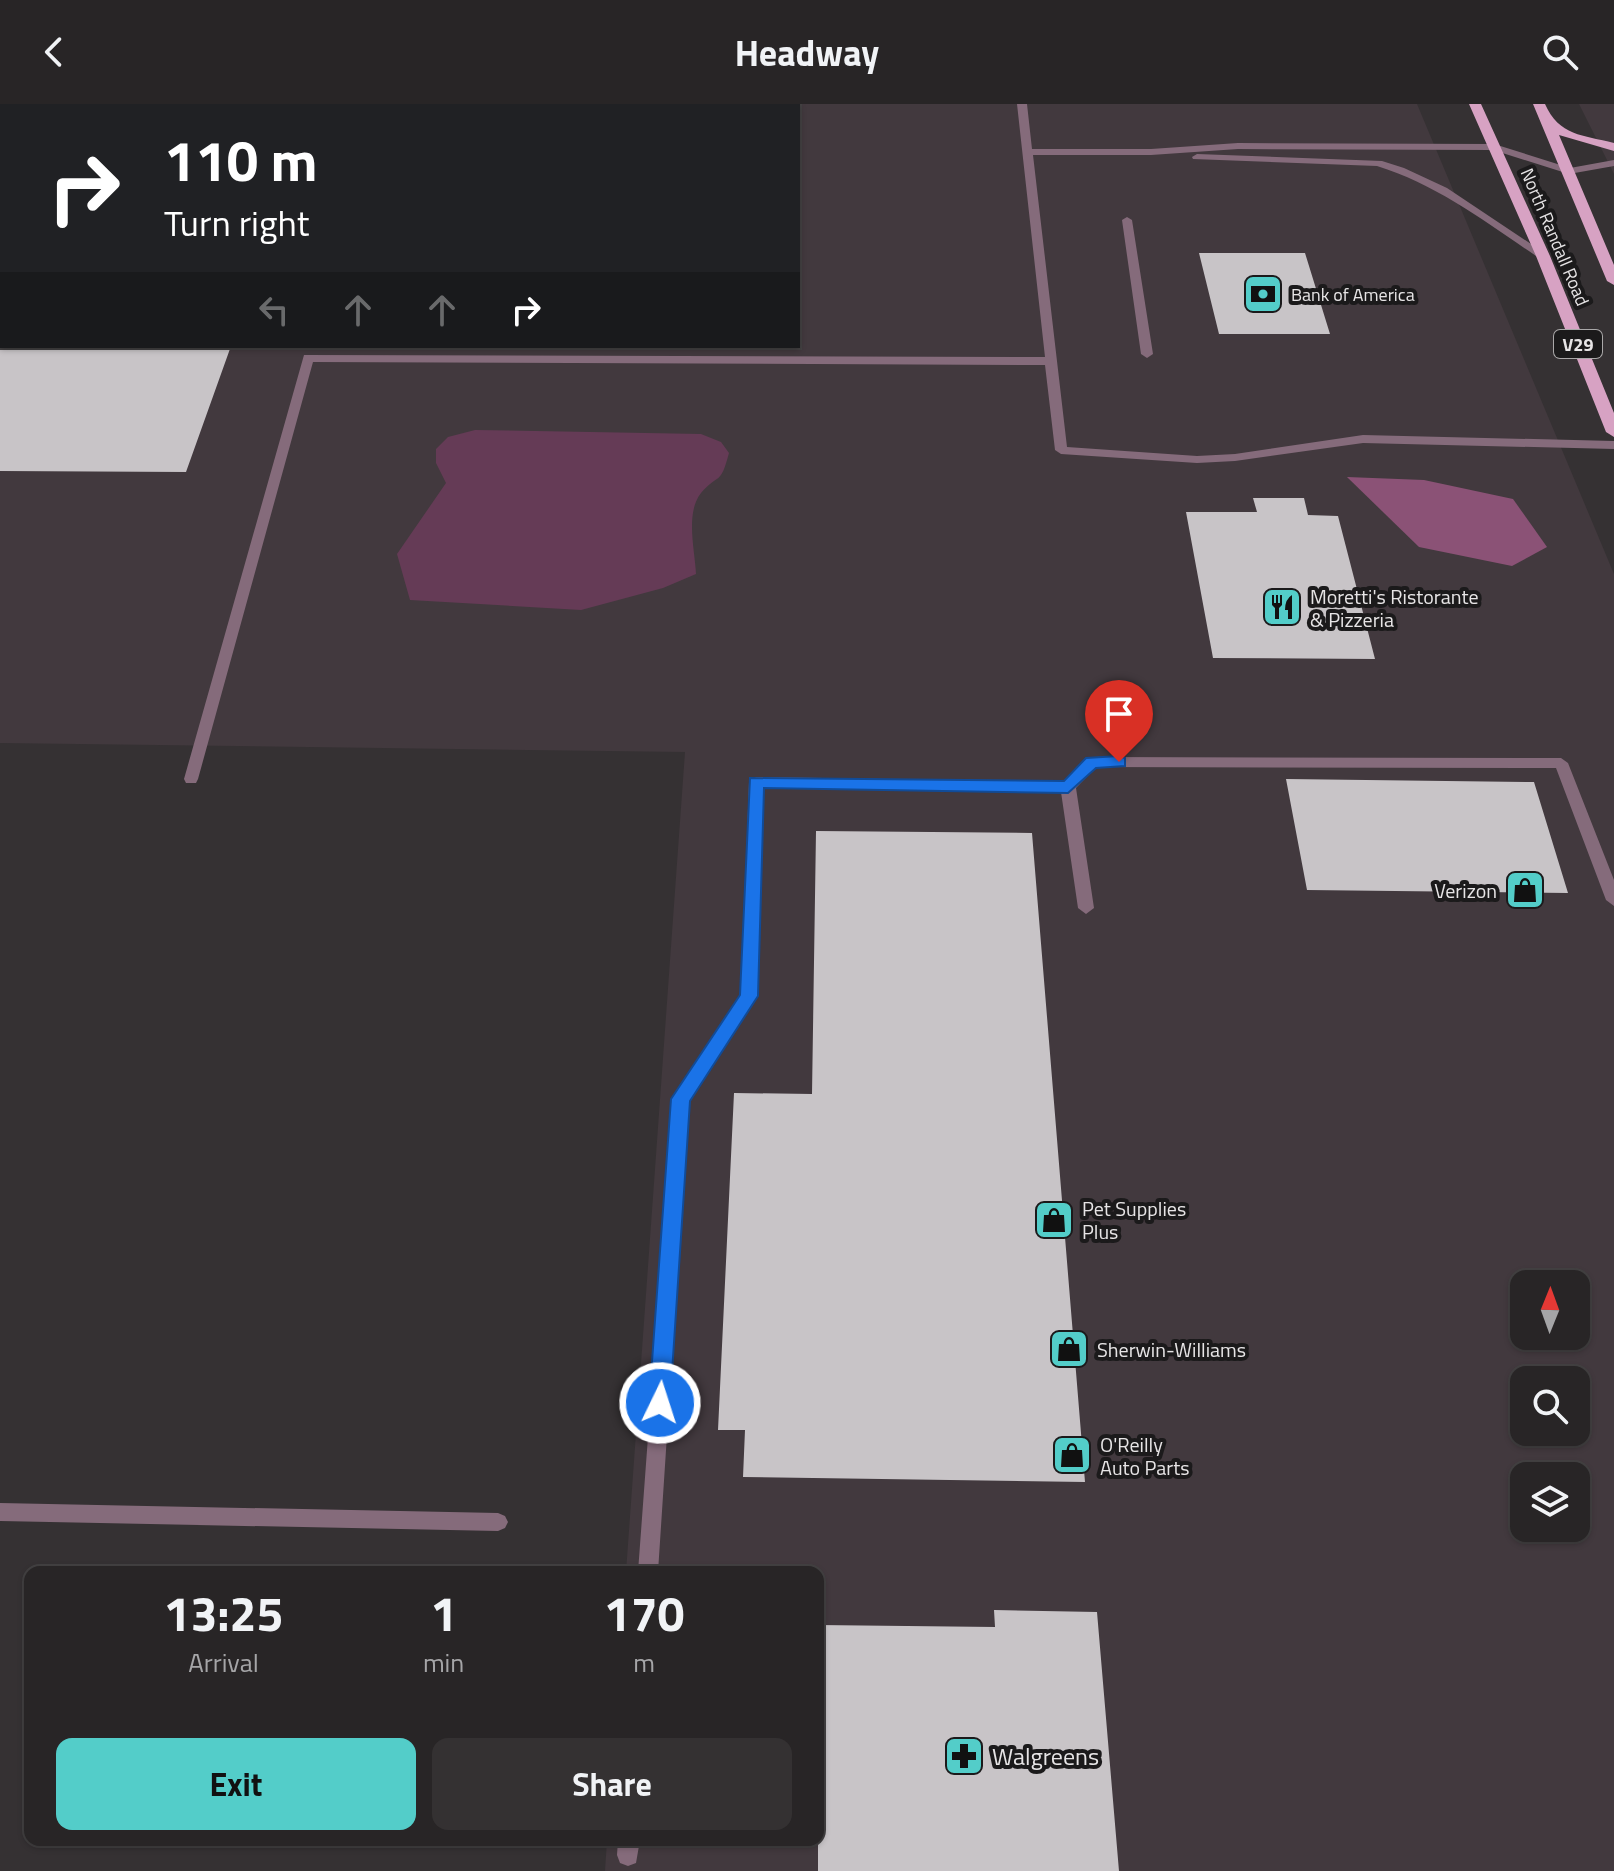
<!DOCTYPE html>
<html lang="en">
<head>
<meta charset="utf-8">
<style>
	body { margin:0; font-family:"Titillium Web",sans-serif; background:#343132; color:#f1f3f6; height:100vh; display:flex; flex-direction:column; font-size:30px; white-space:nowrap }
	* { box-sizing:border-box; margin:0 }
	p { font-size:26px; color:#a5a5a7 }
	.icon { flex:none; width:44px; height:44px; fill:none; stroke:currentColor; stroke-width:2; stroke-linecap:round; stroke-linejoin:round }
	.map { position:relative; flex:1; overflow:hidden }
	.drawer { position:absolute; left:24px; top:1462px; width:800px; height:280px; display:flex; flex-direction:column; background:#282526; border-radius:16px; box-shadow:0 2px 6px #0004,0 0 0 2px #444243 }
	.drawer>* { flex:none }
	.top-card { position:absolute; left:0px; top:0px; width:800px; height:244px; box-shadow:0 2px 6px #0004,0 0 0 2px #444243; background:#202124; color:#fff; overflow:hidden }
	.needle { width:52px; rotate:1deg }
	.controls { position:absolute; left:1510px; top:1166px; display:grid; gap:16px }
	.controls a { display:grid; place-items:center; width:80px; height:80px; border-radius:16px; background:#282526; box-shadow:0 2px 6px #0004,0 0 0 2px #444243; font-size:40px }
	.pin { position:absolute; display:grid; place-items:center; width:68px; height:68px; color:#fff; margin:-82px -34px; border-radius:50% 50% 50% 0; rotate:-45deg; box-shadow:0 0 8px #0007 }
	.pin .icon { rotate:45deg }
	.me { position:absolute; width:88px; margin:-44px; rotate:4deg; stroke-linejoin:round; filter:drop-shadow(0 0 6px #0008) }
	.turn { display:flex; align-items:center; gap:28px; height:168px; padding:0 32px; font-size:36px }
	.turn .icon { width:104px; height:104px; stroke-width:2.5 }
	.turn b { display:block; font-size:56px; line-height:68px }
	.lanes { display:flex; align-items:center; height:76px; padding:0 32px; background:#0003; justify-content:center; gap:40px; direction:ltr }
	.lanes .off { opacity:.35 }
	.eta { display:flex; justify-content:space-evenly; align-items:center; height:136px; text-align:center }
	.eta b { font-size:48px; font-weight:700; line-height:56px }
	.action { display:flex; gap:16px; margin-top:auto; padding:16px 32px }
	.action a { flex:1; height:92px; border-radius:16px; background:#53cdc9; color:#111; font-size:32px; font-weight:700; line-height:92px; text-align:center }
	.action a+a { background:#343132; color:#f1f3f6 }
	header { display:flex; justify-content:space-between; align-items:center; height:104px; padding:0 32px; background:#282526; font-size:36px; font-weight:700 }
	.map>svg:first-child { display:block }
	.built { fill:#42393e; fill-rule:evenodd }
	.green { fill:#653b56 }
	.water { fill:#8b5276 }
	.building { fill:#c8c4c7 }
	.lines { fill:none; stroke-linecap:round; stroke-linejoin:round }
	.lane { fill:#856b7b; fill-rule:evenodd }
	.primary { fill:#d7a2c3; fill-rule:evenodd }
	.route { fill:#1a73e8; stroke:#114b97; stroke-width:2 }
	.labels { text-anchor:middle; dominant-baseline:central; stroke-width:8; stroke-linejoin:round; paint-order:stroke }
	.far-street-label { font-size:18px; fill:#e7e5e6; stroke:#1b1a1b }
	.far-poi-label { font-size:18px; fill:#e7e5e6; stroke:#1b1a1b; text-anchor:start }
	.shield { fill:#1b1a1b; stroke:#aaa8a9; stroke-width:2 }
	.shield-label { font-size:18px; font-weight:bold; fill:#e7e5e6 }
	.poi-label { font-size:20px; fill:#e7e5e6; stroke:#1b1a1b; text-anchor:start }
	.near-poi-label { font-size:24px; fill:#e7e5e6; stroke:#1b1a1b; text-anchor:start }
</style>
</head>
<body>
<header><svg class="icon" aria-label="back" viewBox="0 0 24 24"><path d="M15 5l-7 7 7 7"/></svg>Headway<svg class="icon" aria-label="search" viewBox="0 0 24 24"><circle cx="10" cy="10" r="6"/><path d="M15 15l6 6"/></svg></header>
<div class="map">
<svg width="1614" height="1767" viewBox="0 0 1614 1767">
	<rect width="100%" height="100%" fill="#353133"/>
	<path class="built" d="M0 0H1417L1614 470V1767H605L607 1736H818V1468H626L685 648 0 639ZM2 2H798V242H2ZM1524 1180H1576V1232H1524ZM1524 1276H1576V1328H1524ZM1524 1372H1576V1424H1524Z
		M1579 0H1614V70Z"/>
	<path class="green" d="M475 326 701 330 721 338 729 349C720 383 719 368 701 389 685 409 695 447 696 470L663 484 581 506 410 496 397 450 446 379 436 359V345L448 333Z"/>
	<path class="water" d="M1347 373 1424 376 1513 395 1547 443 1512 462 1419 443Z"/>
	<path class="building" d="M1199 149H1305L1330 230H1219Z
		M0 242H231L186 368 0 367Z
		M1253 394H1304L1308 411 1338 412 1375 555 1213 554 1186 408H1257Z
		M1286 675 1534 678 1568 789 1307 786Z
		M816 727 1032 729 1085 1378 743 1373 745 1326H718L734 989 812 990Z
		M994 1506 1097 1508 1119 1767H818V1521L995 1523Z"/>
	<g class="lines">
		<path class="lane" d="M291 0H304L305 2H292Z
			M681 0H691V2H681Z
			M1017 0H1027L1032 45H1151L1238 39 1494 40 1570 64 1614 56V62L1569 70 1493 46 1238 45 1151 51H1033L1067 343 1197 352 1235 350 1363 331 1614 337V345L1363 339 1235 357 1197 359 1061 350 1055 346 1045 261 313 258 198 675 196 679H186L184 675 304 251 1045 253Z
			M1197 50 1382 57 1404 64 1447 84 1549 152 1539 154C1487 119 1438 81 1377 62L1193 55 1192 53Z
			M1127 113 1132 116 1153 250 1147 254 1141 250 1122 116Z
			M1092 653 1561 654 1568 659 1614 776V802L1606 796 1556 664 1096 663 1076 684 1094 804 1086 810 1078 804 1061 688 763 683 757 892 689 996 658 1468H638L673 995 741 891 749 678 756 673 1064 678 1087 654Z
			M0 1399 498 1409 505 1412 508 1418 505 1424 498 1427 0 1417Z
			M618 1736H640L636 1759 628 1762 620 1759 617 1751Z"/>
		<path class="primary" d="M1469 0H1481L1550 152 1614 309V333L1606 328 1536 152Z
			M1533 0H1545C1559 32 1583 31 1614 39V47L1559 31 1614 161V181L1607 177Z"/>
	</g>
	<path class="route" d="M1119 652 1125 654V662L1096 664 1068 689 764 684 758 892 690 997 670 1299 667 1306 660 1309 652 1306 649 1299 671 995 740 891 750 674 1064 677 1086 654Z"/>
	<defs>
		<g id="bank-square" transform="scale(2)"><rect x="-9" y="-9" width="18" height="18" rx="4" fill="#53cdc9" stroke="#1b1a1b"/><path d="M-6-4H6V4H-6ZM0-2.3a2.3 2.3 0 1 0 0 4.6a2.3 2.3 0 1 0 0-4.6Z" fill="#111"/></g>
		<g id="restaurant-square" transform="scale(2)"><rect x="-9" y="-9" width="18" height="18" rx="4" fill="#53cdc9" stroke="#1b1a1b"/><path d="M-5-6h1v4h1v-4h1v4h1v-4h1v5L-1.5 .5V6h-2V.5L-5-1ZM5-6V6H3V1.5H1.5Q1.5-4 5-6Z" fill="#111"/></g>
		<g id="shop-square" transform="scale(2)"><rect x="-9" y="-9" width="18" height="18" rx="4" fill="#53cdc9" stroke="#1b1a1b"/><path d="M-5-2.5h2.3a2.7 3.5 0 0 1 5.4 0H5L5.5 6h-11ZM-1.5-2.5h3a1.5 2.3 0 0 0-3 0Z" fill="#111"/></g>
		<g id="pharmacy-square" transform="scale(2)"><rect x="-9" y="-9" width="18" height="18" rx="4" fill="#53cdc9" stroke="#1b1a1b"/><path d="M-2-6h4v4h4v4h-4v4h-4v-4h-4v-4h4Z" fill="#111"/></g>
	</defs>
	<g fill-rule="evenodd">
		<use href="#bank-square" x="1263" y="190"/>
		<use href="#restaurant-square" x="1282" y="503"/>
		<use href="#shop-square" x="1525" y="786"/>
		<use href="#shop-square" x="1054" y="1116"/>
		<use href="#shop-square" x="1069" y="1245"/>
		<use href="#shop-square" x="1072" y="1351"/>
		<use href="#pharmacy-square" x="964" y="1652"/>
	</g>
	<g class="labels">
		<g class="far-street-label">
			<text transform="translate(1555 133) rotate(67)">North Randall Road</text>
		</g>
		<g class="far-poi-label">
			<text x="1291" y="190">Bank of America</text>
		</g>
		<rect class="shield" x="1554" y="226" width="48" height="28" rx="6"/>
		<g class="shield-label">
			<text x="1578" y="240">V29</text>
		</g>
		<g class="poi-label">
			<text x="1310" y="492">Moretti's Ristorante<tspan x="1310" dy="23">&amp; Pizzeria</tspan></text>
			<text x="1497" y="786" text-anchor="end">Verizon</text>
			<text x="1082" y="1104">Pet Supplies<tspan x="1082" dy="23">Plus</tspan></text>
			<text x="1097" y="1245">Sherwin-Williams</text>
			<text x="1100" y="1340">O'Reilly<tspan x="1100" dy="23">Auto Parts</tspan></text>
		</g>
		<g class="near-poi-label">
			<text x="992" y="1652">Walgreens</text>
		</g>
	</g>
</svg>
<div class="controls">
<a><svg class="needle" viewBox="-14 -14 28 28"><path d="M0-13l5 13h-10z" fill="#e53935"/><path d="M0 13l5-13h-10z" fill="#a5a5a7"/></svg></a>
<a><svg class="icon" aria-label="search" viewBox="0 0 24 24"><circle cx="10" cy="10" r="6"/><path d="M15 15l6 6"/></svg></a>
<a><svg class="icon" aria-label="layers" viewBox="0 0 24 24"><path d="M12 4l9 5-9 5-9-5zM3 14l9 5 9-5"/></svg></a>
</div>
<div class="pin" style="left:1119px;top:658px;background:#d93025"><svg class="icon" aria-label="arrive" viewBox="0 0 24 24"><path d="M6 21V4h12l-3 4 3 4H6"/></svg></div>
<svg class="me" style="left:660px;top:1299px" viewBox="-20 -20 40 40"><circle r="17" fill="#1a73e8" stroke="#fff" stroke-width="3"/><path d="M0-11L8 9 0 5-8 9z" fill="#fff"/></svg>
<div class="top-card">
<div class="turn"><svg class="icon" aria-label="right" viewBox="0 0 24 24"><path d="M7 20v-9h11M14 6l5 5-5 5"/></svg><div><b>110 m</b>Turn right</div></div>
<div class="lanes"><svg class="icon off" aria-label="left" viewBox="0 0 24 24"><path d="M17 20v-9H6M10 6l-5 5 5 5"/></svg><svg class="icon off" aria-label="ahead" viewBox="0 0 24 24"><path d="M12 20V5M6 11l6-6 6 6"/></svg><svg class="icon off" aria-label="ahead" viewBox="0 0 24 24"><path d="M12 20V5M6 11l6-6 6 6"/></svg><svg class="icon" aria-label="right" viewBox="0 0 24 24"><path d="M7 20v-9h11M14 6l5 5-5 5"/></svg></div>
</div>
<section class="drawer">
<div class="eta">
<div><b>13:25</b><p>Arrival</p></div>
<div><b>1</b><p>min</p></div>
<div><b>170</b><p>m</p></div>
</div>
<div class="action"><a>Exit</a><a>Share</a></div>
</section>
</div>
</body>
</html>
